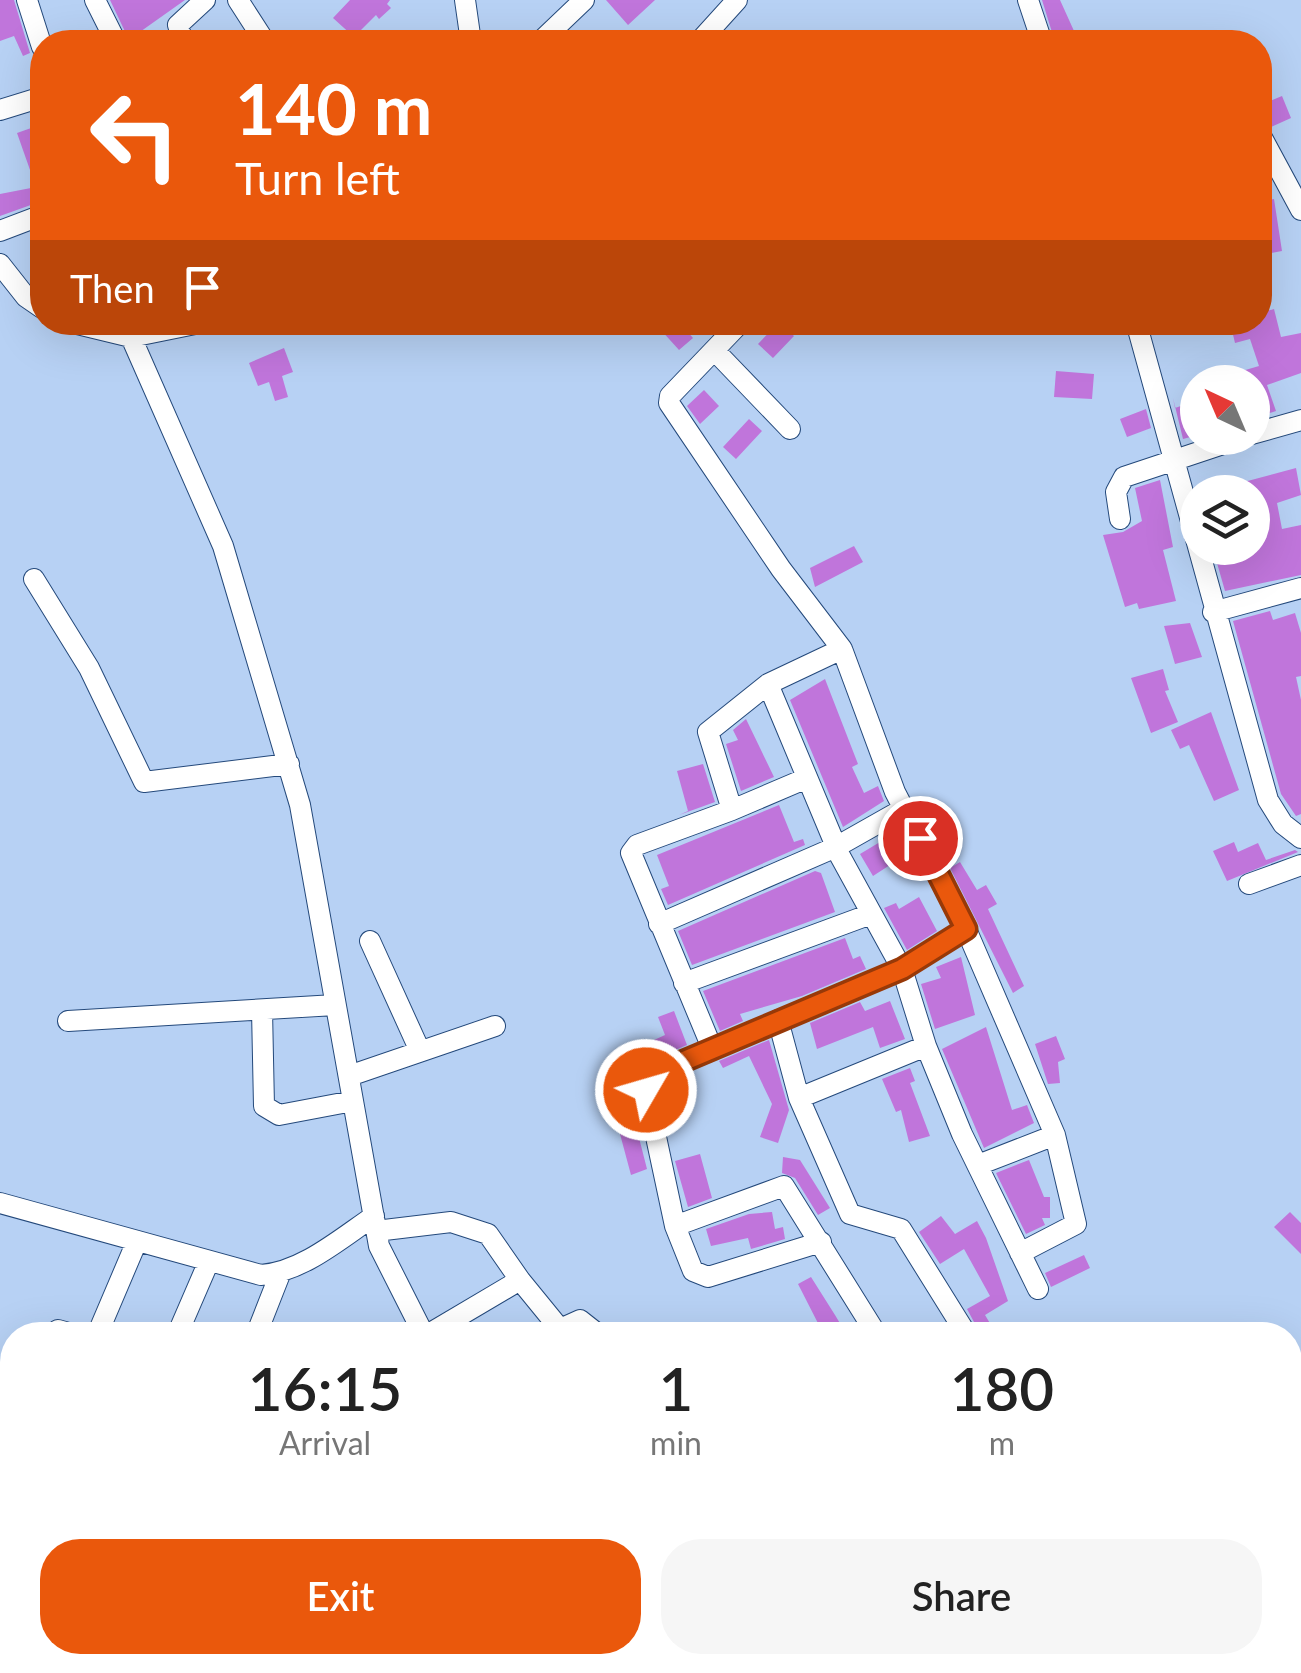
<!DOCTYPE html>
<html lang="en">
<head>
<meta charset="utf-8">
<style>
	body { margin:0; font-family:Lato,sans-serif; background:#f6f6f6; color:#222; height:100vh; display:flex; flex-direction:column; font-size:38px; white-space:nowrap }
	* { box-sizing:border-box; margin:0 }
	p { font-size:32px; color:#767676 }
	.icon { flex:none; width:55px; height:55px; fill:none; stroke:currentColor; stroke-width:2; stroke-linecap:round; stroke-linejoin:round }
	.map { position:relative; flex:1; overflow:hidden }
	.details { position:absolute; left:0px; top:1322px; width:1302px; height:352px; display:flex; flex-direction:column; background:#fff; border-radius:40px 40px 0 0; box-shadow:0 10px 40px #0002 }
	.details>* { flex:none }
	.hud { position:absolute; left:30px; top:30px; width:1242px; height:305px; border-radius:40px; box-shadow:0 10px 40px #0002; background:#ea580c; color:#fff; overflow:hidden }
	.needle { width:65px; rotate:316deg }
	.controls { position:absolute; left:1180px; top:365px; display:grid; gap:20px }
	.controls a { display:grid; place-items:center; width:90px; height:90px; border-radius:50%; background:#fff; box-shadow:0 10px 40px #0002; font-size:50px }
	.pin { position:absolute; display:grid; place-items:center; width:85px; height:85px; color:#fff; margin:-42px; border:5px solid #fff; border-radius:50%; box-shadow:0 2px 10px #0007 }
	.me { position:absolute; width:110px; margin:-55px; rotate:52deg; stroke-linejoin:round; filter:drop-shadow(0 0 8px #0008) }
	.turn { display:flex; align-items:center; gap:35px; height:210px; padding:0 40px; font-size:45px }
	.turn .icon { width:130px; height:130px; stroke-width:2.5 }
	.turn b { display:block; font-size:70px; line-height:85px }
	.then { display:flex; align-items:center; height:95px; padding:0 40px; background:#0003; gap:20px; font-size:38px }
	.eta { display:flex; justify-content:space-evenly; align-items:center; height:170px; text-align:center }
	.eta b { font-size:60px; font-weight:600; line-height:70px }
	.button { display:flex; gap:20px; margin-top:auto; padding:20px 40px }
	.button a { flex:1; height:115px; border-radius:40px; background:#ea580c; color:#fff; font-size:40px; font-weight:600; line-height:115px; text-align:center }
	.button a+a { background:#f6f6f6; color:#222 }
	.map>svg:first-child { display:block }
	.building { fill:#c075db }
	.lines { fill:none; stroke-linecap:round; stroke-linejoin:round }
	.minor-casing { stroke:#24497b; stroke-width:22 }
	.minor { stroke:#fff; stroke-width:20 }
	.route-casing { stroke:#983908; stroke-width:25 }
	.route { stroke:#ea580c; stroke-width:18 }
</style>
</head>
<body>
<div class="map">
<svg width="1301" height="1673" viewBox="0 0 1301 1673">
	<rect width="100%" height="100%" fill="#b7d1f4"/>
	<path class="building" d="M0 0H14L30 53 23 56 14 36 0 41Z
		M110 0H185L137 34 142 42H130Z
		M350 0H390L387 4 391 8 379 19 376 15 354 37 333 18Z
		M606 0H655L628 25Z
		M1042 0H1060L1079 42H1055Z
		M1282 96 1291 118 1271 127 1260 120V105Z
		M34 127 42 153V201L0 216V194L36 187 17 133Z
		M1274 199 1282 251 1260 255V202Z
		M1274 309 1281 337 1301 333V373L1267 385 1276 411 1252 419V382L1215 379 1259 366 1250 339 1235 343 1230 322H1260V313Z
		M667 322H679L693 338 679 350 660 329Z
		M779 322 794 336 773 358 758 344Z
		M284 348 293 372 282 376 288 397 275 401 269 382 258 386 249 363Z
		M1056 371 1094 374 1092 399 1054 397Z
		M704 390 719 406 700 424 687 406Z
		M1173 398 1175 408 1198 400V435L1183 439Z
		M1146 409 1151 428 1127 437 1120 419Z
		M749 419 762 431 736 459 723 447Z
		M1296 468 1301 495 1277 503 1282 529 1301 525V575L1225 591 1213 549 1252 548V492H1226L1225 487Z
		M1160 480 1173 547 1163 550 1176 601 1139 609 1137 603 1125 607 1103 535 1123 532 1142 521 1135 488Z
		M854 546 863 562 815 587 810 568Z
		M1270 611 1273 620 1295 613 1301 633V676L1296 677 1301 700V814L1296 816 1281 794 1233 621Z
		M1190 623 1202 657 1175 664 1164 626Z
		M1163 669 1169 690 1165 691 1178 722 1151 733 1131 678Z
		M825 679 858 764 852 767 864 793 878 786 884 801 843 827 790 700Z
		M1211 712 1239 790 1214 801 1189 745 1180 749 1171 730Z
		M746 719 774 777 741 791 726 744 738 740 733 730Z
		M703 764 715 802 679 815 688 811 677 771Z
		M779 805 794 842 803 839 805 845 668 905 661 889 669 886 657 855Z
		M880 842 893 863 873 876 860 854Z
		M1234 842 1238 852 1258 843 1266 860 1295 850 1298 852 1227 881 1213 851Z
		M960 862 977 890 986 885 997 904 988 909 1024 986 1013 993 950 868Z
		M815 871 821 873 835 912 692 965 678 931Z
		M919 897 937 931 907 950 884 908 896 903 899 909Z
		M845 938 853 959 860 956 866 969 802 996 740 1014 743 1021 720 1031 703 991Z
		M961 957 975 1015 935 1029 921 984 941 978 936 967Z
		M890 1001 905 1039 880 1048 873 1027 817 1049 810 1023 860 1002 865 1011Z
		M674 1011 687 1045 661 1056 654 1040 665 1035 658 1017Z
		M986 1027 1012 1110 1027 1105 1034 1123 984 1148 942 1049Z
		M1056 1036 1065 1059 1058 1062 1060 1083 1048 1084 1035 1044Z
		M769 1040 789 1110 778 1143 760 1137 772 1104 749 1056 723 1068 719 1061Z
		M910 1068 915 1081 910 1083 930 1136 909 1142 901 1110 896 1112 882 1079Z
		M637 1130 647 1169 631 1175 620 1134Z
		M700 1154 712 1198 688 1207 675 1161Z
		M783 1157 800 1160 830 1208 818 1215 795 1178 782 1173Z
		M1029 1160 1044 1197H1050V1218H1042L1045 1225 1026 1234 996 1173Z
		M772 1212 775 1229 783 1227 785 1239 751 1249 748 1238 711 1246 706 1229 749 1214Z
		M1290 1212 1301 1223V1254L1274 1227Z
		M941 1216 955 1234 977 1221 986 1238 1008 1301 985 1315 997 1335H981L967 1309 990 1296 964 1249 940 1264 919 1232Z
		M1084 1255 1090 1268 1051 1287 1045 1273Z
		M811 1277 835 1315 847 1335H824L798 1284Z"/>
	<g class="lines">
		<g class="minor-casing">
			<path id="minor" d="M27 0 42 47
				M95 0 116 42
				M238 0 265 42
				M465 0 471 42
				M1028 0 1042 42
				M183 42 178 25 205 0
				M540 42 584 0
				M699 42 737 0
				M0 110 42 97
				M1260 134 1301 210
				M0 231 42 215
				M0 264 26 297 42 308
				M69 322 131 337 205 322
				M741 322 670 396 669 403 781 569 842 649
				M1136 322 1268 800 1283 824 1301 838
				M131 337 223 546 300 805 379 1246 424 1335
				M716 352 790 429
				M1252 434 1301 420
				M1120 519 1116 492 1124 477 1241 438
				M34 579 89 668 144 782 289 764
				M1213 612 1301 588
				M732 810 807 778
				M1249 884 1301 865
				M659 924 836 847 905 808
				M370 941 420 1051
				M684 983 871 914
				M262 1010 264 1106 279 1115 353 1101
				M778 1020 799 1098
				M68 1021 335 1005
				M926 1046 799 1098 850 1214 901 1229 967 1335
				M712 1048 631 853 637 845 732 810 708 732 768 684
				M349 1076 495 1026
				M978 1165 1055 1135
				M0 1203 261 1275C302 1272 340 1239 374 1216
				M675 1226 693 1271 708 1277 821 1242
				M376 1231 451 1222 488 1234 520 1280
				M1020 1253 1076 1224 1055 1135 966 929 895 792 842 649 768 684 840 856 902 969 926 1046 962 1134 1038 1289
				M51 1335 58 1330 76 1335
				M97 1335 137 1241
				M177 1335 209 1261
				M256 1335 280 1274
				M427 1335 520 1280 560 1329 580 1320 599 1335
				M877 1335 784 1186 675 1226 646 1090 658 1072 902 969 966 929
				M1290 1417 1301 1425
				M0 1422 12 1400
				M1290 1612 1301 1606
				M1099 1662 1104 1673
				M1240 1662 1245 1673
				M1178 1673 1197 1662"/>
		</g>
		<use href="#minor" class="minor"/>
	</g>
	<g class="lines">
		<g class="route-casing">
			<path id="route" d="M646 1090 658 1072 902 969 966 929 920 838"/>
		</g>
		<use href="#route" class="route"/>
	</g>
</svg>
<div class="controls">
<a><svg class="needle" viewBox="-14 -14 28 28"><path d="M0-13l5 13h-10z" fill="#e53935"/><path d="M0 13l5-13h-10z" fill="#767676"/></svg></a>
<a><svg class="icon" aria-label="layers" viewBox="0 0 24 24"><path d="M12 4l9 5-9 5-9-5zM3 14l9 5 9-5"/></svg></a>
</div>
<div class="pin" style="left:920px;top:838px;background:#d93025"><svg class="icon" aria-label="arrive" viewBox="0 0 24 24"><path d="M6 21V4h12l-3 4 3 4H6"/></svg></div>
<svg class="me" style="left:646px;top:1090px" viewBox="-20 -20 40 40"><circle r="17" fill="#ea580c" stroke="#fff" stroke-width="3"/><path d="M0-11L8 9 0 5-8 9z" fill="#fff"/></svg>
<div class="hud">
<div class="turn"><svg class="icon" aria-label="left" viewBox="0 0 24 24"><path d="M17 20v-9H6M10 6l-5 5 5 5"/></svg><div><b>140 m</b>Turn left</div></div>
<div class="then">Then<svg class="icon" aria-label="arrive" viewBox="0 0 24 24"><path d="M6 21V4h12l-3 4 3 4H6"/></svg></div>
</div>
<section class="details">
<div class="eta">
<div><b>16:15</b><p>Arrival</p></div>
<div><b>1</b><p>min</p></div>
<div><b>180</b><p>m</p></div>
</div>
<div class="button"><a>Exit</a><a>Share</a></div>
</section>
</div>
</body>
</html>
